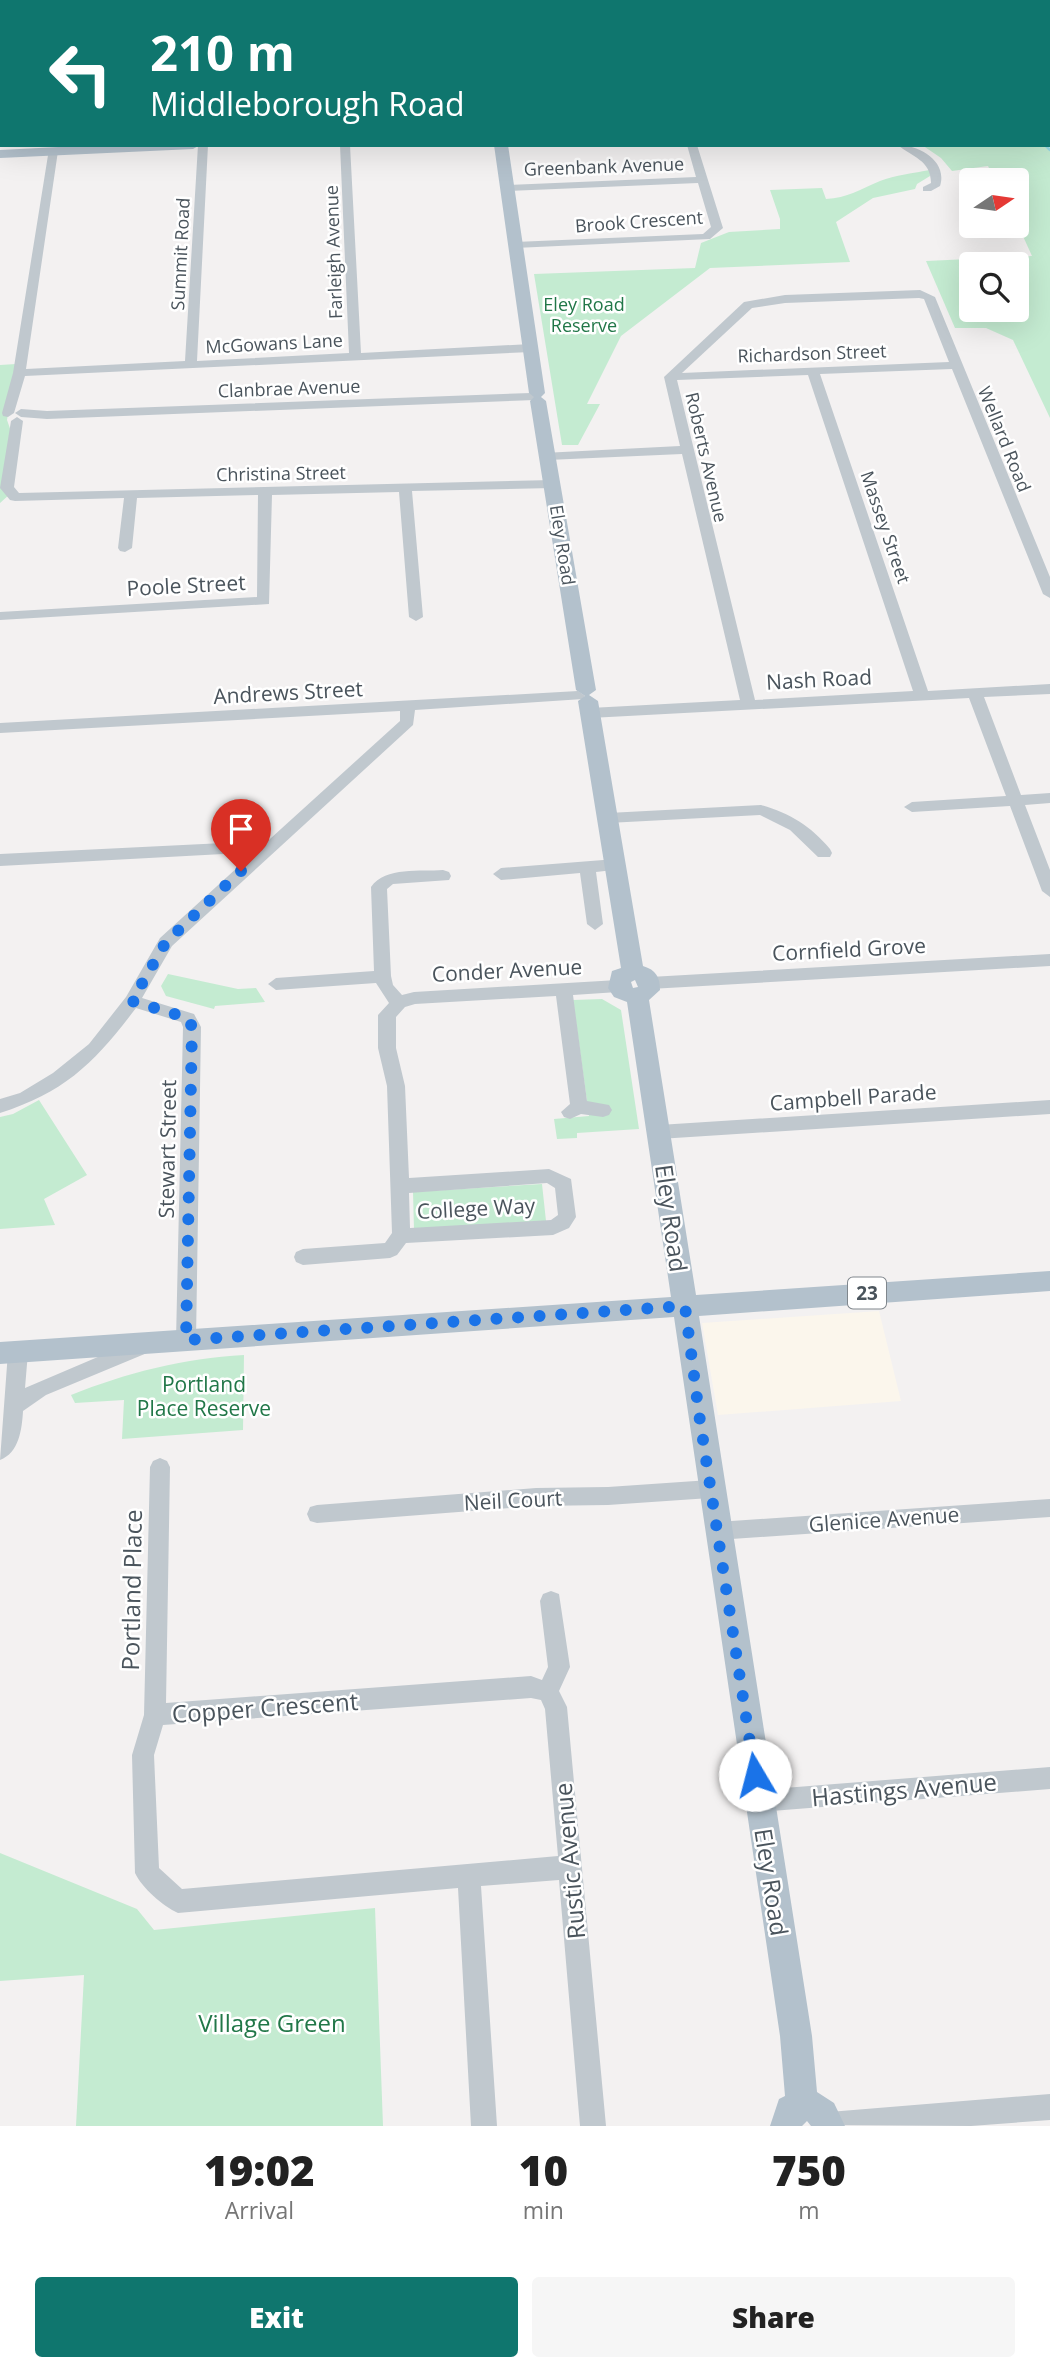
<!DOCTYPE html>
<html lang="en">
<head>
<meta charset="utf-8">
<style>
	body { margin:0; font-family:"Open Sans",sans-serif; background:#f6f6f6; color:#222; height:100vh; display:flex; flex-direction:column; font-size:26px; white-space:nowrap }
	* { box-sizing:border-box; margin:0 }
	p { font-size:23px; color:#767676 }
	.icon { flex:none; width:38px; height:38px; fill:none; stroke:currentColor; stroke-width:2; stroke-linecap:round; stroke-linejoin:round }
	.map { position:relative; height:2126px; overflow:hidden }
	.drawer { display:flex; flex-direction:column; background:#fff; flex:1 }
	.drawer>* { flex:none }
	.banner { position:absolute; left:0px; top:0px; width:1050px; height:147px; box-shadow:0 7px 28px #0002; background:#0f766e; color:#fff; overflow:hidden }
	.needle { width:46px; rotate:77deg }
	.tools { position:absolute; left:959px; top:168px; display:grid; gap:14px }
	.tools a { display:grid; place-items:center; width:70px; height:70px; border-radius:7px; background:#fff; box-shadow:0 7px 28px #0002; font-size:35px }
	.pin { position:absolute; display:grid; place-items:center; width:60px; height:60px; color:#fff; margin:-72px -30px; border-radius:50% 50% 50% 0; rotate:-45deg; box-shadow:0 0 7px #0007 }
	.pin .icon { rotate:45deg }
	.me { position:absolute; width:77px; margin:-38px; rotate:352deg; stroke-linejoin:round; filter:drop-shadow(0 0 5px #0008) }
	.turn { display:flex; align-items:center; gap:24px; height:147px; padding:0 35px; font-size:32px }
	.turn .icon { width:91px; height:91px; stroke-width:2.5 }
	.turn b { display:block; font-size:49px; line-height:60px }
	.eta { display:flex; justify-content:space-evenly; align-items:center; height:119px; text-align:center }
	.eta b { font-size:42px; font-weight:800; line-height:49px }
	.cta { display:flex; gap:14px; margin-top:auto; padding:14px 35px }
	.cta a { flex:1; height:80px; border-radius:7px; background:#0f766e; color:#fff; font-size:28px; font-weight:800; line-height:80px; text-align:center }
	.cta a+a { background:#f6f6f6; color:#222 }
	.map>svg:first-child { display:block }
	.commercial { fill:#fbf6ec }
	.green { fill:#c4ebd1; fill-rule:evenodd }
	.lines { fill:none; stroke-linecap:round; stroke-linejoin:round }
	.stream { stroke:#95d7e4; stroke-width:2.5 }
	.minor { fill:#c0c8ce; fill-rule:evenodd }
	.major { fill:#b3c1cc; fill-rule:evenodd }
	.wall { fill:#afb0b5 }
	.building { fill:#cbcdd2; stroke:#8e9093; stroke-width:2 }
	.route { stroke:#1a73e8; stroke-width:12; stroke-dasharray:0 21.6 }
	.labels { text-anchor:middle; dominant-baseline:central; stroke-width:5; stroke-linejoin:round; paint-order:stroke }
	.far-street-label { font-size:18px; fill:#4a545c; stroke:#fff }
	.far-park-label { font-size:18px; fill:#217748; stroke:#fff }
	.shield { fill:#fff; stroke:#80878d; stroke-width:2 }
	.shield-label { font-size:19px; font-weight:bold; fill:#4a545c }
	.street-label { font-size:21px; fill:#4a545c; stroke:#fff }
	.park-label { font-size:21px; fill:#217748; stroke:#fff }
	.near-street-label { font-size:24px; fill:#4a545c; stroke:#fff }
	.near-park-label { font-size:24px; fill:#217748; stroke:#fff }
</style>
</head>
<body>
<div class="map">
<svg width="1050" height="2126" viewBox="0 0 1050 2126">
	<rect width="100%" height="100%" fill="#f3f1f1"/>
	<path class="commercial" d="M879 1311 901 1401 718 1415 702 1323Z"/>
	<path class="green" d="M479 0H825L835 2H486Z
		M1048 117H1050V418L1013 340 986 328H955L926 261 1032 256 1017 223V180H995L988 166 952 171 941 158 922 145H1048ZM971 264H1017V310H971Z
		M930 170V176L917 184 915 189 873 198 836 222 850 262 710 268 621 336 587 404H600L578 445H562L534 274 695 268 701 243 729 232 780 229V219L770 190 822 188 826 199C847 198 861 189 880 181 895 175 914 173 930 170Z
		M16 364 7 420 14 440 10 494 0 503V365Z
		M168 974 238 989 256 988 265 1002 215 1006 214 1009 166 996 161 986Z
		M602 999 621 1010 639 1129 577 1133V1138L557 1139 554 1119 589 1116 573 1000Z
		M39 1100 87 1175 44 1199 55 1225 0 1229V1117L13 1114Z
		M542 1184 546 1221 414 1230 413 1192Z
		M244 1355 243 1430 122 1439 124 1400 75 1403 71 1395C126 1373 184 1358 244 1355Z
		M0 1853 137 1909 154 1930 375 1908 383 2126H76L84 1975 0 1981Z"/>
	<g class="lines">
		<path class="stream" d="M646 0 651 2
			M1045 145 1050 150"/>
		<path class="minor" d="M298 0H308V2H298Z
			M382 0H396L398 2H383Z
			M976 0H986L987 2H977Z
			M1048 18 1050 19V25H1048Z
			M1048 56H1050V63H1048Z
			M198 145H208L197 361 349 353 340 145H350L361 353 531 344 537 348 531 352 25 376 14 413 8 417 3 416 2 413 13 373 49 149 58 151 26 369 185 361Z
			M687 145H697L723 228 710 239 515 248 509 245 515 242 703 234 711 227 698 183 507 191 501 188 507 185 696 177Z
			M898 145C919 145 948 161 940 186L931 191H923V187L931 183C931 160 912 157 898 145Z
			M920 290 935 297 1050 577V598L1043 594 952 369 820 374 928 691 1050 684V694L984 697 1021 795 1050 793V803L1025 805 1050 870V897L1042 891 1010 806 912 812 904 807 912 802 1006 796 969 698 590 718 583 713 590 708 740 700 682 454 548 460 541 456 543 453 680 446 664 377 744 302 785 295ZM919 298 924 299 949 362 682 373 752 308 785 303ZM808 375 913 691 755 700 677 380Z
			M531 393 535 394V400L47 419 21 417 15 413 21 409 47 411Z
			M17 417 23 421 14 487 19 493 553 480 560 484 553 488 412 491 423 617 416 621 409 617 399 492 272 495 269 604 0 620V612L257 597 258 495 137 498 132 548 125 552 120 551 118 548 124 498 15 501 10 500 0 488 11 421Z
			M578 691 585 696 583 699 415 710 413 725 172 946 142 998 194 1014 201 1027 196 1340 193 1346 186 1348 179 1346 176 1340 183 1027 181 1022 136 1008C95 1062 66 1092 0 1113V1099L20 1093 53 1073 89 1044 126 997 160 938 250 856 242 853 0 866V854L244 842 260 848 400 721V711L0 733V723Z
			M761 805C789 813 811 826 830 849L832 853 830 857H818L790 830 760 815 608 823 600 818 608 813Z
			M616 859 622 861 624 865 622 869 596 872 603 924 595 930 587 924 580 873 501 880 493 874 501 868Z
			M443 870 449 872 451 876 449 880 393 884 387 889 391 976 393 985 402 995 414 992 618 980 626 986 618 992 573 995 587 1101 609 1105 612 1110 609 1115 603 1117 581 1114 570 1119 564 1117 561 1112 570 1104 556 996 415 1004 405 1007 396 1017V1048L405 1086 409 1178 549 1169 571 1179 576 1217 569 1228 553 1235 406 1243 397 1255 390 1258 303 1265 296 1262 294 1257 296 1252 303 1249 385 1243 392 1233 387 1086 378 1048V1015L389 1003 376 983 276 990 268 984 276 978 374 971 371 887C386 866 420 872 443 870ZM547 1183 555 1188 558 1215 551 1220 410 1228 409 1193Z
			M1050 954V966L650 989 642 983 650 977Z
			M1050 1100V1114L659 1139 653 1137 650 1132 653 1127 659 1125Z
			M140 1339 147 1341 150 1347 147 1353 46 1395 23 1411C22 1429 19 1453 0 1460L8 1352 11 1346 18 1344 25 1346 28 1352 25 1388Z
			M160 1458 167 1461 170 1467 166 1703 531 1676 542 1680 548 1667 540 1601 543 1594 551 1591 559 1594 570 1667 559 1691 567 1707 606 2126H580L559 1880 481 1886 497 2126H471L458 1888 178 1913C163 1906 142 1888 135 1873L132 1755 144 1715 150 1467 153 1461ZM531 1698 541 1700 545 1709 558 1856 182 1889 159 1868 154 1755 163 1725Z
			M710 1480 717 1483 720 1489 717 1495 710 1498 608 1505 536 1506 317 1523 310 1521 307 1514 310 1507 317 1505 536 1488 608 1487Z
			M1050 1499V1517L717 1540 710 1538 707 1531 710 1524 717 1522Z
			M1050 1767V1789L759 1812 751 1809 748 1801 751 1793 759 1790Z
			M1050 2094V2120L971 2126 816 2125 820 2116 829 2112Z"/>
		<path class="major" d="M1048 108H1050V116H1048Z
			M97 145H200L193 149 0 158V150Z
			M494 145H508L545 393 541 397 546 401 596 690 589 695 598 701 643 966C656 970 660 977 660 990L649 1000 696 1295 1050 1271V1291L699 1316 812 2036 817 2092 834 2103 845 2126H811L807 2121 802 2126H770L779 2099 785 2096 780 2036 674 1317 0 1364V1342L671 1297 627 1002 614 997 608 988 612 971 621 968 578 701 585 696 576 690 530 401 534 397 529 393ZM635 980 638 987 633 988 631 982Z"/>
	</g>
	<path class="wall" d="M0 42H2V77H0Z"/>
	<path class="building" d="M0 42H2V59L0 58Z"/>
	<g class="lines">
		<path class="route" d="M241 871 166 942 132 1001 188 1018 192 1027 186 1340 685 1306 699 1414 755 1775"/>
	</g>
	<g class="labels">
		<g class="far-street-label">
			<text transform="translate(604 166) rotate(-2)">Greenbank Avenue</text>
			<text transform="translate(639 221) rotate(-4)">Brook Crescent</text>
			<text transform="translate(333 252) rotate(-92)">Farleigh Avenue</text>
			<text transform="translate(180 254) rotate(-87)">Summit Road</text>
			<text transform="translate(274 343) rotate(-3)">McGowans Lane</text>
			<text transform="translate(812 353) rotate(-2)">Richardson Street</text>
			<text transform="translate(289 388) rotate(-2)">Clanbrae Avenue</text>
			<text transform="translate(1005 439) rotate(68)">Wellard Road</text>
			<text transform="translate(707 457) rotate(77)">Roberts Avenue</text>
			<text transform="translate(281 473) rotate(-1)">Christina Street</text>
			<text transform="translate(886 527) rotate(71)">Massey Street</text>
			<text transform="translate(563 545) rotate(81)">Eley Road</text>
		</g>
		<g class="far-park-label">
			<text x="584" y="304">Eley Road<tspan x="584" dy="21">Reserve</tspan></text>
		</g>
		<rect class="shield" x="848" y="1277.5" width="38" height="31" rx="5"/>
		<g class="shield-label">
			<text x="867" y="1293">23</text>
		</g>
		<g class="street-label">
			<text transform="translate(186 585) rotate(-3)">Poole Street</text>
			<text transform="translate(819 679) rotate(-3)">Nash Road</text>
			<text transform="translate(288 692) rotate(-3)">Andrews Street</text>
			<text transform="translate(849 949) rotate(-3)">Cornfield Grove</text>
			<text transform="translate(507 970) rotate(-3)">Conder Avenue</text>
			<text transform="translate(853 1097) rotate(-4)">Campbell Parade</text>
			<text transform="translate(167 1149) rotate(-89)">Stewart Street</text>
			<text transform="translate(476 1208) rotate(-3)">College Way</text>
			<text transform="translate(513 1500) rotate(-3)">Neil Court</text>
			<text transform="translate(884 1519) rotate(-4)">Glenice Avenue</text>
		</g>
		<g class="park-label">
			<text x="204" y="1384">Portland<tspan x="204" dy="24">Place Reserve</tspan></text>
		</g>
		<g class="near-street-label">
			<text transform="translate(672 1218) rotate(82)">Eley Road</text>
			<text transform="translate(131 1590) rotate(-89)">Portland Place</text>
			<text transform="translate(265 1707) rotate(-4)">Copper Crescent</text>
			<text transform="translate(904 1789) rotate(-5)">Hastings Avenue</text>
			<text transform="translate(569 1861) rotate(-95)">Rustic Avenue</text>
			<text transform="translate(772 1882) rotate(81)">Eley Road</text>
		</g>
		<g class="near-park-label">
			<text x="272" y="2022">Village Green</text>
		</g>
	</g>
</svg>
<div class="tools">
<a><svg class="needle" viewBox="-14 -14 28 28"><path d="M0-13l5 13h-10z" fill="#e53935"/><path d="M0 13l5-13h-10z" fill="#767676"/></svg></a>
<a><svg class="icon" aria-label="search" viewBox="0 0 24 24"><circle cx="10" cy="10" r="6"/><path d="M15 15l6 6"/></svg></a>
</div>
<div class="pin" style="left:241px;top:871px;background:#d93025"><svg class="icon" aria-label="arrive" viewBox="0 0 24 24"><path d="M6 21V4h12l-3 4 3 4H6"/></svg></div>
<svg class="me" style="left:755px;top:1775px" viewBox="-20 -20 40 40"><circle r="19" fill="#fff"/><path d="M0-13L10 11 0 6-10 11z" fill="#1a73e8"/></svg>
<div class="banner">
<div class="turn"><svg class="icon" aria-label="left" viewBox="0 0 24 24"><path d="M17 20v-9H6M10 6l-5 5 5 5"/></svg><div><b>210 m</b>Middleborough Road</div></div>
</div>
</div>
<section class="drawer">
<div class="eta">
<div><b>19:02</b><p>Arrival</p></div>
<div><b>10</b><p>min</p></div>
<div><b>750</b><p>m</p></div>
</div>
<div class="cta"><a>Exit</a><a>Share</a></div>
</section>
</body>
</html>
